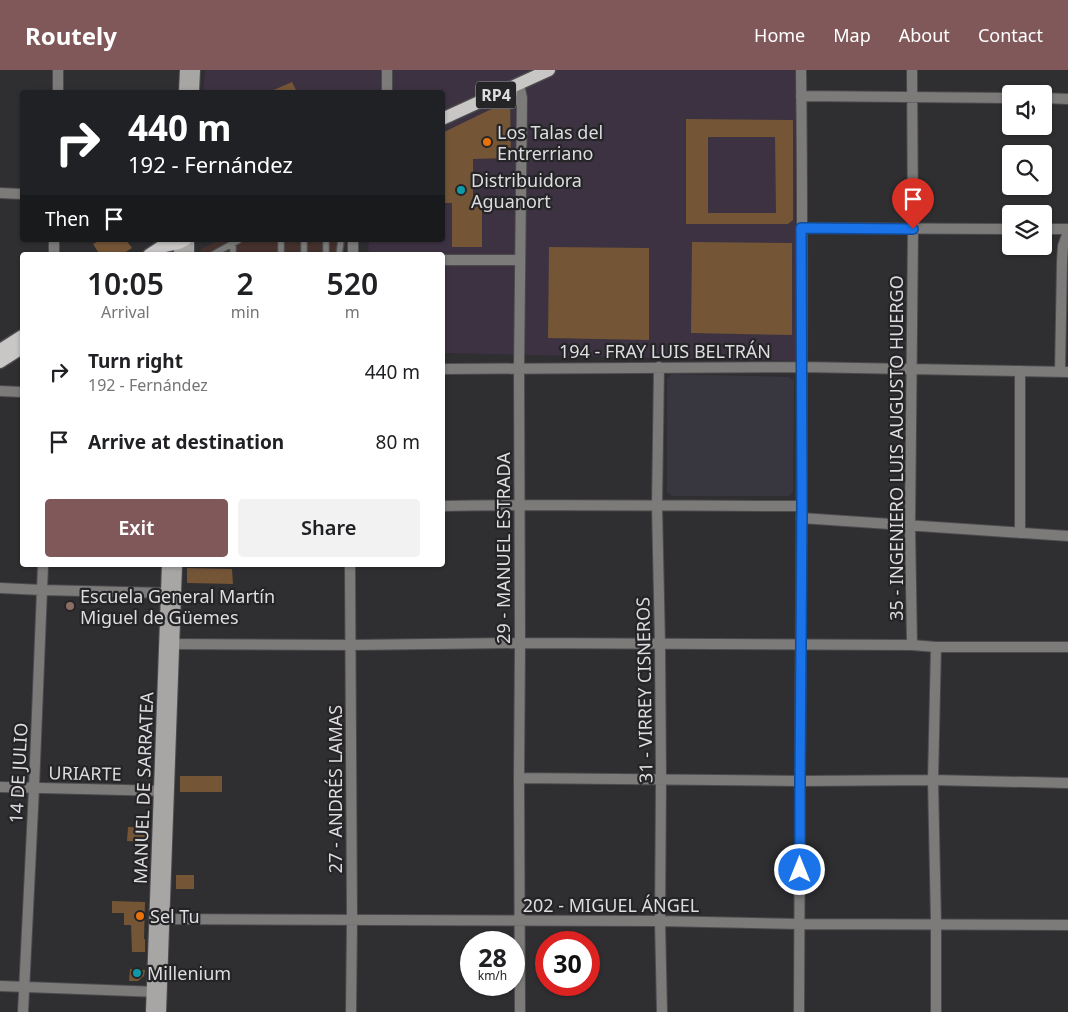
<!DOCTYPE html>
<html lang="en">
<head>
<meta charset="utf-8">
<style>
	body { margin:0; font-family:"Noto Sans",sans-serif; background:#f2f2f2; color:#202124; height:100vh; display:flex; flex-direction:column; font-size:19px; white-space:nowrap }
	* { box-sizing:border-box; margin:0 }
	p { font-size:16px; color:#757577 }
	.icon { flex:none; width:28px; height:28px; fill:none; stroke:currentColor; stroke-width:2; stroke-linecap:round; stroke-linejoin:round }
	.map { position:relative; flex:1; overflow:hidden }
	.sheet { position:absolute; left:20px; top:182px; width:425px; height:315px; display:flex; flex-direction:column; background:#fff; border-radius:5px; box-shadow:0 1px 4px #0004 }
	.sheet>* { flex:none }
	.hud { position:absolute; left:20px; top:20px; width:425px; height:152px; border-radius:5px; box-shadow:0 1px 4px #0004; background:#202124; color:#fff; overflow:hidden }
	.fabs { position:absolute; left:1002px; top:15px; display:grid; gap:10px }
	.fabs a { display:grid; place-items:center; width:50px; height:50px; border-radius:5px; background:#fff; box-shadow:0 1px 4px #0004; font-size:25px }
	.speed { position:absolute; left:460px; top:861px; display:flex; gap:10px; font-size:25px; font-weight:700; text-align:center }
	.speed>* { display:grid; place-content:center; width:65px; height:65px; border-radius:50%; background:#fff; box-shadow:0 1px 4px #0004; line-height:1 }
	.speed small { font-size:12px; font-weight:400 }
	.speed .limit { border:8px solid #d22; background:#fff; color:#111 }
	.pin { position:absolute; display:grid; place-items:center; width:42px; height:42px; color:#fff; margin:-51px -21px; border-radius:50% 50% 50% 0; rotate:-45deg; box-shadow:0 0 5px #0007 }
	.pin .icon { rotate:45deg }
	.me { position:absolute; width:55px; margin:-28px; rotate:0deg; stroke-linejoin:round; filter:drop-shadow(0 0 4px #0008) }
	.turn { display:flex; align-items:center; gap:18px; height:105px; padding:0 25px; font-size:22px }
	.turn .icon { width:65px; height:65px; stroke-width:2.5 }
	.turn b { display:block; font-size:35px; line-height:42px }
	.then { display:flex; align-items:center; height:48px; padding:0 25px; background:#0003; gap:10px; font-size:19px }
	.eta { display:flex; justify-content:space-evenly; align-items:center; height:85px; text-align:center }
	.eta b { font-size:30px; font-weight:600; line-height:35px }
	.button { display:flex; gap:10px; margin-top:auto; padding:10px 25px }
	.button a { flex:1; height:58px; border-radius:5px; background:#80585a; color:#fff; font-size:20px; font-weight:600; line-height:58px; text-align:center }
	.button a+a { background:#f2f2f2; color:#202124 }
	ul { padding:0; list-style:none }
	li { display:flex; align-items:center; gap:15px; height:70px; padding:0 25px }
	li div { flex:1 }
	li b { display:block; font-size:19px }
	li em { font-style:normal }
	header { display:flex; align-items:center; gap:30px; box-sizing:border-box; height:70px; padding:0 25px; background:#80585a; color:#fff }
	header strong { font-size:24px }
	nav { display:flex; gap:28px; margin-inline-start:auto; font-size:18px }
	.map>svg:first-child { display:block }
	.commercial { fill:#45312d }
	.industrial { fill:#3c3242 }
	.built { fill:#38363e }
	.building { fill:#745536; fill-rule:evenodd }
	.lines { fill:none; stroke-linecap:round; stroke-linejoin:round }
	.lane-casing { stroke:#4b4a4d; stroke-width:8 }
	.street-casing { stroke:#4b4a4d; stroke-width:12 }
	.secondary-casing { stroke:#4b4a4d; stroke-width:12 }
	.primary-casing { stroke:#4b4a4d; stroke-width:15 }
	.lane { stroke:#7c7b7a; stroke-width:5.5 }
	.street { stroke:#7c7b7a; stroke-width:10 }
	.secondary { stroke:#a7a6a4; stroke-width:10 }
	.primary { stroke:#c9c7c5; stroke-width:12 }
	.route-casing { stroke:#114b97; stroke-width:12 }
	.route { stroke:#1a73e8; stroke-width:9 }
	.food-dot { fill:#e8710a; stroke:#252427; stroke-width:2 }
	.culture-dot { fill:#0f9aa8; stroke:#252427; stroke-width:2 }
	.education-dot { fill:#8d6e63; stroke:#252427; stroke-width:2 }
	.labels { text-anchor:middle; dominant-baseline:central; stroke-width:4.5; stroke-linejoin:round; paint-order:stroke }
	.shield { fill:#252427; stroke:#a6a5a7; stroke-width:1 }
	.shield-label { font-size:16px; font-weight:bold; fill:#dddcde }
	.poi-label { font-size:18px; fill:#dddcde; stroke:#252427; text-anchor:start }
	.street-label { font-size:18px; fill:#dddcde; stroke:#252427 }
</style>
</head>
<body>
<header>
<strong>Routely</strong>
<nav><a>Home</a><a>Map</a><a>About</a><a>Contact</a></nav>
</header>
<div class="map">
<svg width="1068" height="942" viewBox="0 0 1068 942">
	<rect width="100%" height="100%" fill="#2f2e31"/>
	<path class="commercial" d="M220 170H342V185H199L201 179Z"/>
	<path class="industrial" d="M205 0H795L796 291 443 283 442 185H368L369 170H442V22H203Z"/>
	<path class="built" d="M671 304 789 307 794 311 793 422 789 426H672L667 422V309Z"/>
	<path class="building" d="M292 12 297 22H269Z
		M510 30 511 88 473 89V133H482V177H452V133H442V63Z
		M686 49 793 50V150L788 154H686ZM708 67H775L776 143H708Z
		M100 170H126L132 178 121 185H100L93 174Z
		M692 172 792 173V265L691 263Z
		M549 177 649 178V270L548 268Z
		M187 498 232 499 233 514 187 513Z
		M180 706H222V722H180Z
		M128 757 149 758V772L127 771Z
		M176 805H194V819H176Z
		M112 831 145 832 144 869H145V882H132L131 855H124V843H112Z
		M130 899 145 900 144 906 138 911H129Z"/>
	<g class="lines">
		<g class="lane-casing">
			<path id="lane" d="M281 170V185
				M304 170V185
				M233 173V185
				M212 185 239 170
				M326 185V170
				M339 185 341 170"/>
		</g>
		<g class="street-casing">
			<path id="street" d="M387 0V22
				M519 14 522 28 519 298 520 573 519 708 520 942
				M58 22V0
				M801 26 1011 28
				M1044 28 1068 29
				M0 123 22 124
				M801 158 1011 159
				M1044 159H1068
				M54 185V170
				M353 185V170
				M442 190H519
				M659 297 657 436 660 574 661 709 660 851 662 942
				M442 299 802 297 1068 302
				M1020 301V463
				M1060 302 1062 192 1063 176 1068 162
				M0 321 22 322
				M442 436C562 434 682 436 802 436
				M801 448 1068 466
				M350 495 352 850 351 942
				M0 518 42 520 166 523
				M167 574 350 575 520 573 912 575 936 577H1068
				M912 575 910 456 913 159 912 0
				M519 708 800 711 933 710 1068 713
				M0 717 166 721
				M157 849 660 851 800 854 1068 855
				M0 916 159 922
				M23 942 34 718 43 495
				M799 942C800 865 799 787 800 710 801 473 804 237 801 0
				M936 942V853L933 710 936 577"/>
		</g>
		<g class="secondary-casing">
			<path id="secondary" d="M184 22 185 0
				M194 22 195 0
				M179 185V170
				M189 185V170
				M151 942 167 495
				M161 942 177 495"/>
		</g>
		<g class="primary-casing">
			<path id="primary" d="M442 49 549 0
				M149 185 161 177 179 173 185 170
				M0 280 22 266
				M0 292 22 278"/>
		</g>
		<use href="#lane" class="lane"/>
		<use href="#street" class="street"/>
		<use href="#secondary" class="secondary"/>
		<use href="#primary" class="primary"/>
	</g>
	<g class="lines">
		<g class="route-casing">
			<path id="route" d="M800 800V711L802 436 801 158 913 159"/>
		</g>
		<use href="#route" class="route"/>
	</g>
	<g class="food-dot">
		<circle cx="487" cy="72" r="5"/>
		<circle cx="140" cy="846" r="5"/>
	</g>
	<g class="culture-dot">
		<circle cx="461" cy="120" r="5"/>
		<circle cx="137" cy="903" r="5"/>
	</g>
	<circle class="education-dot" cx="70" cy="536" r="5"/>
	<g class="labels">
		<rect class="shield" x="476" y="11.5" width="40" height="27" rx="4"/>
		<g class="shield-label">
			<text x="496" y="25">RP4</text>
		</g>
		<g class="poi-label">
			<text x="497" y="62">Los Talas del<tspan x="497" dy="21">Entrerriano</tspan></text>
			<text x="471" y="110">Distribuidora<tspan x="471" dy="21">Aguanort</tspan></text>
			<text x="80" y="526">Escuela General Martín<tspan x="80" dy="21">Miguel de Güemes</tspan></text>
			<text x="150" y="846">Sel Tu</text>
			<text x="147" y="903">Millenium</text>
		</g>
		<g class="street-label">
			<text x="665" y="281">194 - FRAY LUIS BELTRÁN</text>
			<text transform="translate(896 378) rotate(-90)">35 - INGENIERO LUIS AUGUSTO HUERGO</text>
			<text transform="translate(503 478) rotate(-90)">29 - MANUEL ESTRADA</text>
			<text transform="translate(644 620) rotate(-91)">31 - VIRREY CISNEROS</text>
			<text transform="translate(18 703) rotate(-87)">14 DE JULIO</text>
			<text transform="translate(85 703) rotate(1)">URIARTE</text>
			<text transform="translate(143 718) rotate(-88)">MANUEL DE SARRATEA</text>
			<text transform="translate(335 719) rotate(-90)">27 - ANDRÉS LAMAS</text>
			<text x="611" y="835">202 - MIGUEL ÁNGEL</text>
		</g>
	</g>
</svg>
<div class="fabs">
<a><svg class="icon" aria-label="sound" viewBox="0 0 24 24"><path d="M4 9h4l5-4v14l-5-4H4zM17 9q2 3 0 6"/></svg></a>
<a><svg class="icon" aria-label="search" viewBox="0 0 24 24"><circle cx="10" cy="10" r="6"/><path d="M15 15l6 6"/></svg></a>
<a><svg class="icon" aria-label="layers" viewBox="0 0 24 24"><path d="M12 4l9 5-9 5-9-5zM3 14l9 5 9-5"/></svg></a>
</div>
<div class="speed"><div>28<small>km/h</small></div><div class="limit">30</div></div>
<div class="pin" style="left:913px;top:159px;background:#d93025"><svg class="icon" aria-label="arrive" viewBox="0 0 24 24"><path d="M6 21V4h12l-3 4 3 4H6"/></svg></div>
<svg class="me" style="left:800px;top:800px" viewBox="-20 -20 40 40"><circle r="17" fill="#1a73e8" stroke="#fff" stroke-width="3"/><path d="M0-11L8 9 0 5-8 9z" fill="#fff"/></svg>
<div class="hud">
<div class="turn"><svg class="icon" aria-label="right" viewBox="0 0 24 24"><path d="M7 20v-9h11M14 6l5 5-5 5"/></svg><div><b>440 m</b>192 - Fernández</div></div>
<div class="then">Then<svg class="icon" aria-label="arrive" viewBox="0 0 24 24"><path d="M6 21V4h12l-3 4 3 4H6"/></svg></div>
</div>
<section class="sheet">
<div class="eta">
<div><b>10:05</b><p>Arrival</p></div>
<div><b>2</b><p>min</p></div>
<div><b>520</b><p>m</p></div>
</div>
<ul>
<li><svg class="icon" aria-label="right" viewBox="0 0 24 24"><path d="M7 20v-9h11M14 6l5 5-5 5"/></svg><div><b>Turn right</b><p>192 - Fernández</p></div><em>440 m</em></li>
<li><svg class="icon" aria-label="arrive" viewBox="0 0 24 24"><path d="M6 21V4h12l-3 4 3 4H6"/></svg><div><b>Arrive at destination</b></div><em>80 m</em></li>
</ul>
<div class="button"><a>Exit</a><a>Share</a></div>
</section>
</div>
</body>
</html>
